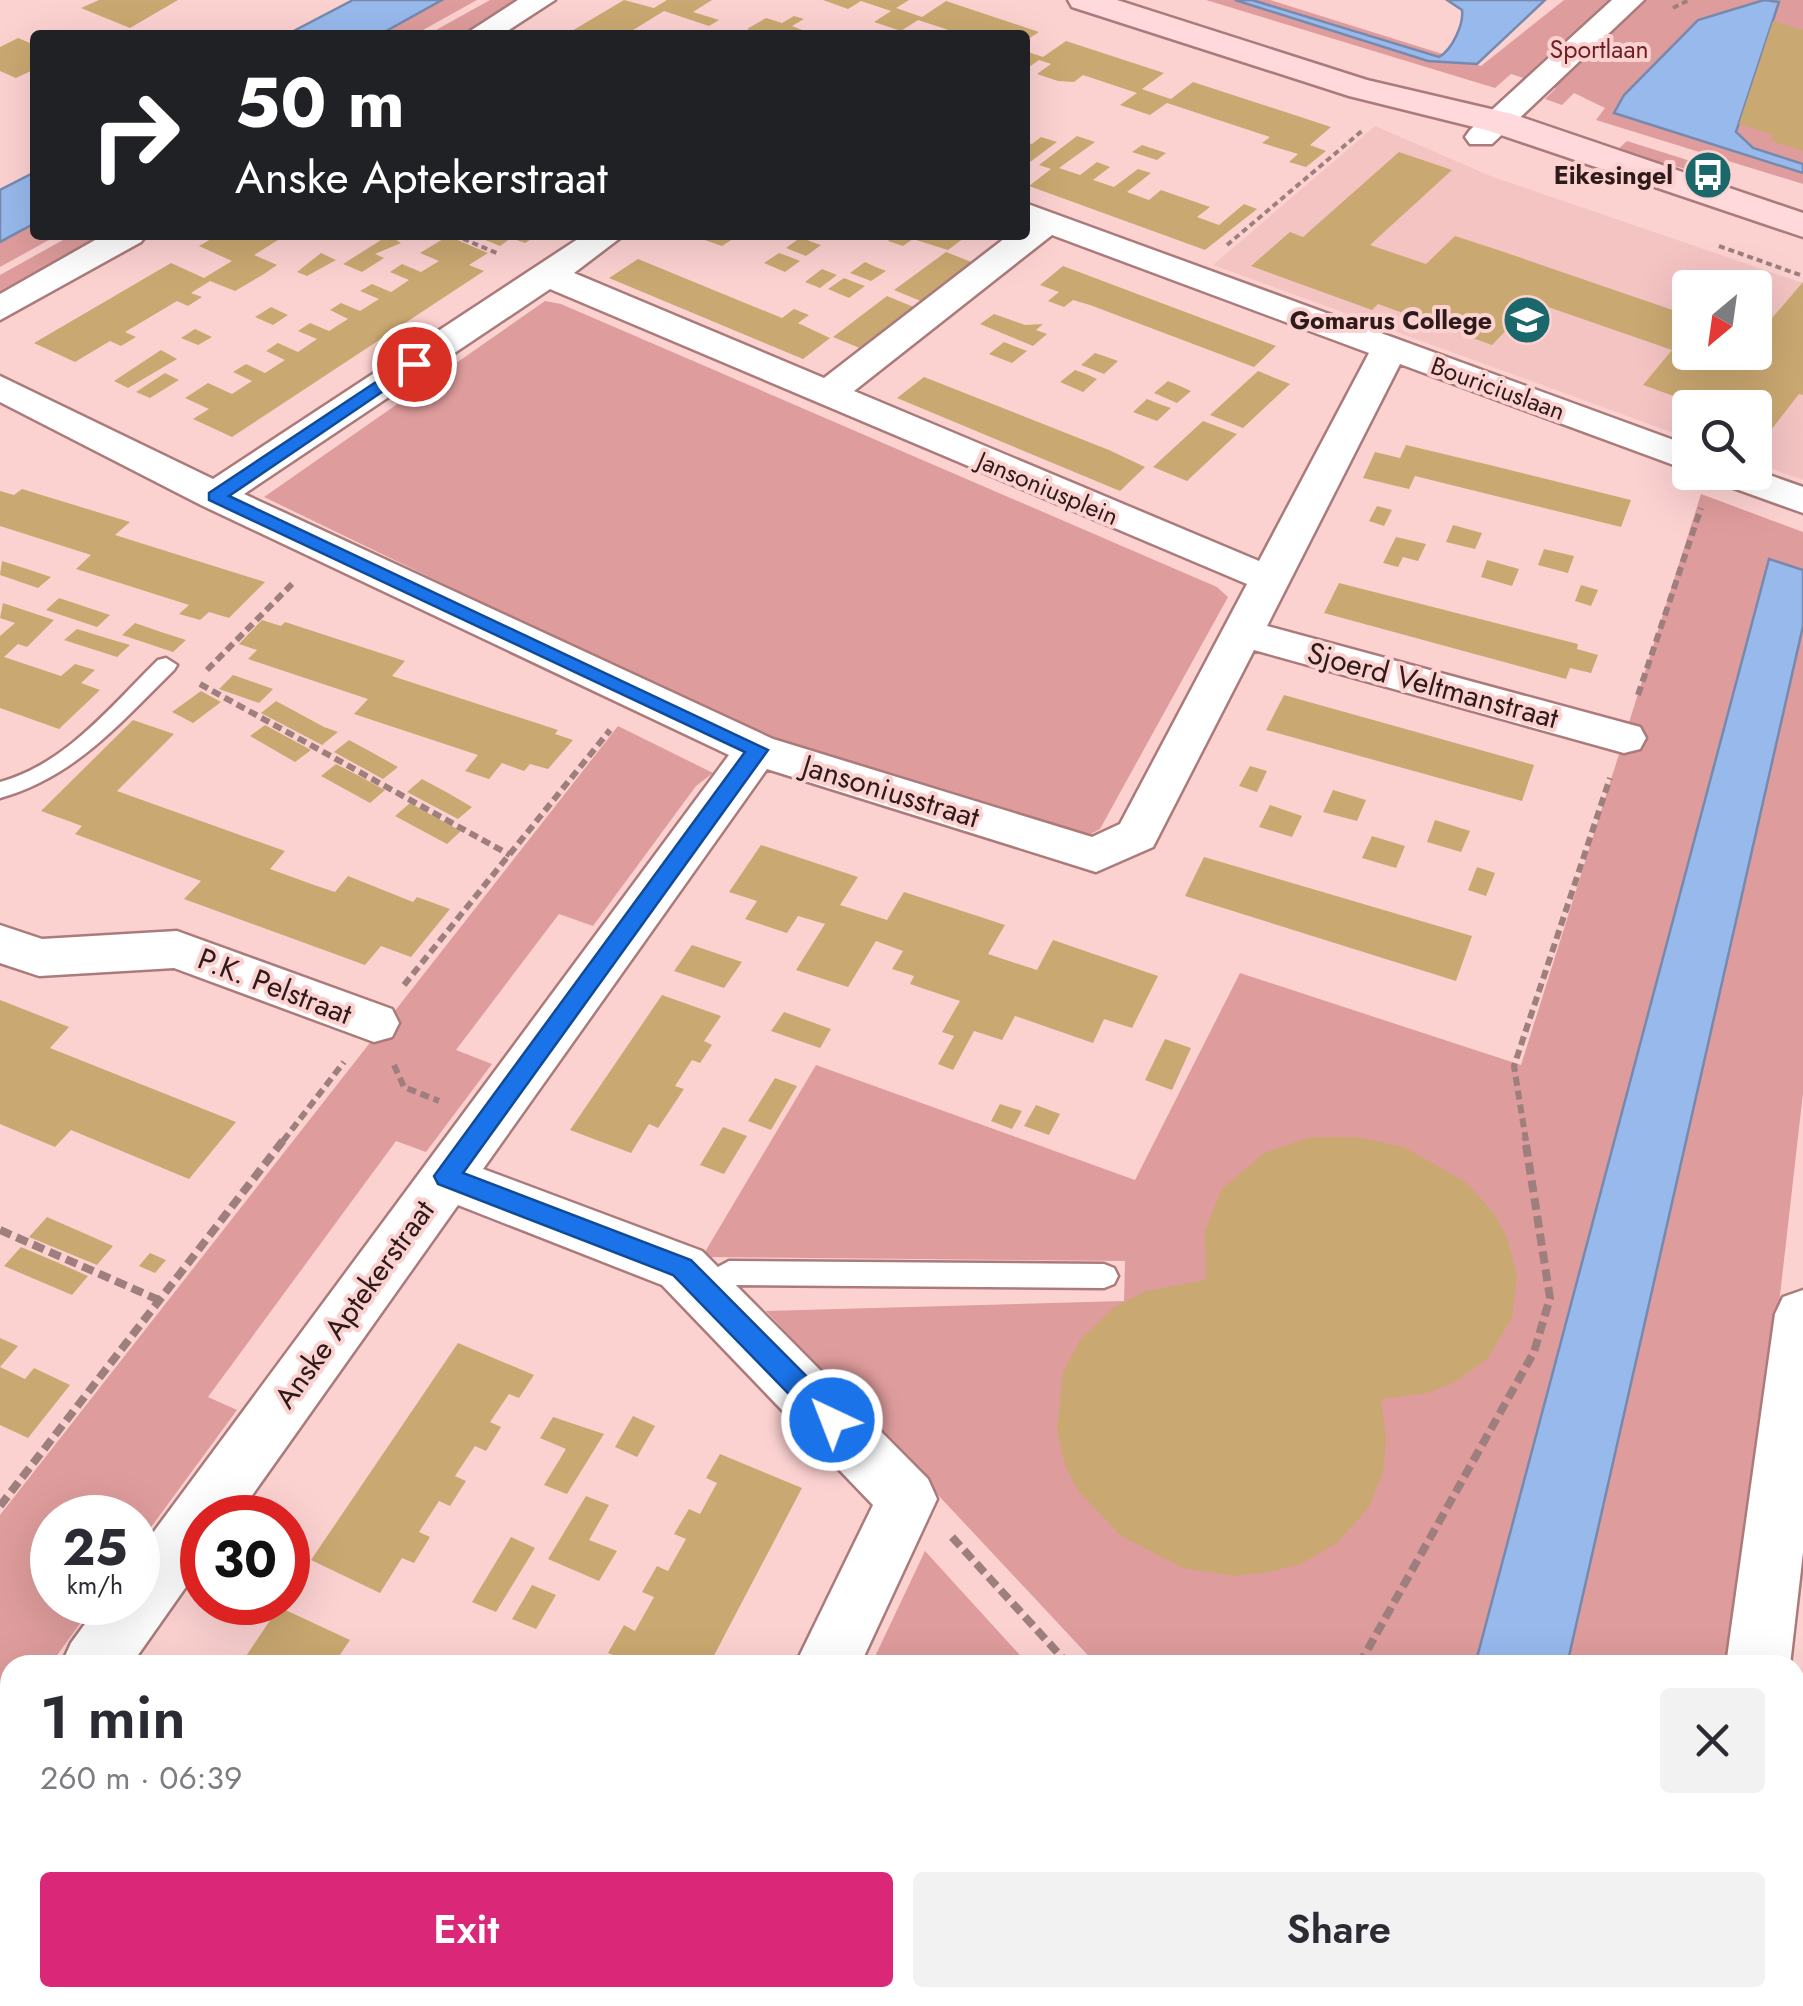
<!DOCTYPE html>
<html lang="en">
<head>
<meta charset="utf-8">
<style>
	body { margin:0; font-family:Jost,sans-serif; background:#f2f2f3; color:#2b2b33; height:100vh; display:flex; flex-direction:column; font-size:38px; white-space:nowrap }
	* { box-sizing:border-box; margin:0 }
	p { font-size:32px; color:#7c7c81 }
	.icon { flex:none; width:55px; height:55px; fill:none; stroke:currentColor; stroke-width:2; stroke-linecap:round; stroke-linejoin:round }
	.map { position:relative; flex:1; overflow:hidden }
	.drawer { position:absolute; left:0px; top:1655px; width:1805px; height:352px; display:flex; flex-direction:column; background:#fff; border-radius:30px 30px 0 0; box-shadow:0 10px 40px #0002 }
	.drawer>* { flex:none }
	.hud { position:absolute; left:30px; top:30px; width:1000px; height:210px; border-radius:10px; box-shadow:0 10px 40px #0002; background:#202124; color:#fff; overflow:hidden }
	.needle { width:65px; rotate:209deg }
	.buttons { position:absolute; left:1672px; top:270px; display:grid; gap:20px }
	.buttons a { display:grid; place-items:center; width:100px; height:100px; border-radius:10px; background:#fff; box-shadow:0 10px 40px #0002; font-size:50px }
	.speed { position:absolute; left:30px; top:1495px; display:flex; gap:20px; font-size:50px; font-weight:700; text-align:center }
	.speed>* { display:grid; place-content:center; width:130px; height:130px; border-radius:50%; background:#fff; box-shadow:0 10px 40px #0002; line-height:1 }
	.speed small { font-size:25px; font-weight:400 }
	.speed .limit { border:15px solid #d22; background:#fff; color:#111 }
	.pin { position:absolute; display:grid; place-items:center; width:85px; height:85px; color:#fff; margin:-42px; border:5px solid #fff; border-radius:50%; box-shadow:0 2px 10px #0007 }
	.me { position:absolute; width:110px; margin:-55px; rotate:317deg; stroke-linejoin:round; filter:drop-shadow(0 0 8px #0008) }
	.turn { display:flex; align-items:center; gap:35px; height:210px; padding:0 40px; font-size:45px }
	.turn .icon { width:130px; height:130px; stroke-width:2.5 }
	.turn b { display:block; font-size:70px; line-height:85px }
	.round { display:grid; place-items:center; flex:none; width:105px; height:105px; border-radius:10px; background:#f2f2f3 }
	.summary { display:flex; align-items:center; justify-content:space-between; height:170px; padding:0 40px }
	h1 { font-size:60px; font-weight:600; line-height:75px }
	.primary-button { display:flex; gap:20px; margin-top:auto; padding:20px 40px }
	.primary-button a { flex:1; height:115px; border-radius:10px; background:#db2777; color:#fff; font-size:40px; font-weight:600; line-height:115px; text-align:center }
	.primary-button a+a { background:#f2f2f3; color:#2b2b33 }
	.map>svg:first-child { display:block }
	.built { fill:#f4c4c3; fill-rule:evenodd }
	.green { fill:#df9c9c }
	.water { fill:#97b9ec; stroke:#7789ad; stroke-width:2.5 }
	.building { fill:#caa871 }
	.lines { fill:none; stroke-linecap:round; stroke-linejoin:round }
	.lane-casing { stroke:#ab7b7b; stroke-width:5 }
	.street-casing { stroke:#ab7b7b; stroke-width:5 }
	.secondary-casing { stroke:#ab7b7b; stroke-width:5 }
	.path-far2 { stroke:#9e7f7e; stroke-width:4; stroke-dasharray:6 4; stroke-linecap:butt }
	.path-far1 { stroke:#9e7f7e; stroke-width:6; stroke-dasharray:9 5; stroke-linecap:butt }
	.path { stroke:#9e7f7e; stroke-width:8; stroke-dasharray:12 6; stroke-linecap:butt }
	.lane { fill:#fff; fill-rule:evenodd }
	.street { fill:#fff; fill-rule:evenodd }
	.secondary { fill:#ffd9db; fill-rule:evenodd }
	.route { fill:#1a73e8; stroke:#114b97; stroke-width:2.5 }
	.labels { text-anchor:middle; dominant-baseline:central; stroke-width:8; stroke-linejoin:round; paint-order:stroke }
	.far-park-label { font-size:25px; fill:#6f1f27; stroke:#fcd2d1 }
	.far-poi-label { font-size:25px; font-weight:bold; fill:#2d1a1a; stroke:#fcd2d1; text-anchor:end }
	.far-street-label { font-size:25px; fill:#2d1a1a; stroke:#fcd2d1 }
	.street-label { font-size:30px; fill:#2d1a1a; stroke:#fcd2d1 }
</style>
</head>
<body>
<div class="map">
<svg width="1803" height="2006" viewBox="0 0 1803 2006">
	<rect width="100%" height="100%" fill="#fcd2d1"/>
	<path class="built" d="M1375 126 1493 177 1803 283V480L1755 463V408H1690V439L1213 265ZM1690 288H1755V352H1690Z"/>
	<path class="green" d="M442 0H477L414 35H379Z
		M490 0H524L463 35H427Z
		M1206 0H1270L1481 66 1564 0H1764L1698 20 1624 95 1614 113 1803 173V184L1596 120 1605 108 1574 93 1562 105 1545 99 1556 88 1511 74 1495 88Z
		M1772 0H1803V164L1753 148 1736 132 1778 2Z
		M1627 141 1716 169 1709 175 1616 151Z
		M35 223V235H58L0 267V242Z
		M72 235H111L0 298V275Z
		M545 301 561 304 1217 587 1228 597 1100 829 1087 836 1064 831 787 743 671 694 264 497Z
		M1701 494 1803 532V570L1769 560 1475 1665H1097L766 1311 1124 1301 1125 1261 702 1257 816 1065 1135 1180 1240 973 1521 1065Z
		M1803 626V1093L1738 1665H1567Z
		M618 726 713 773 696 786 593 926 559 914 456 1050 492 1064 426 1152 396 1141 208 1397 237 1410 138 1545V1518H52V1602L95 1603 50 1665H10V1707L0 1702V1515Z
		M925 1551 1029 1665H871Z
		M1190 1998H1331L1339 2006H1187Z
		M1493 1998H1700L1699 2006H1492Z"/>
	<path class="water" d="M353 0H442L379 35H286Z
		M1235 0H1252L1439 57C1452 50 1464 24 1462 10L1447 0H1545L1477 64 1428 61Z
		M1764 0 1779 2 1736 132 1753 148 1803 164V173L1614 113 1624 95 1698 20Z
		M35 172V223L0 242V190Z
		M1769 559 1803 570V626L1567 1665H1475Z"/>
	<path class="building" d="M99 0H178L130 28 81 8Z
		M624 0 654 8 667 0H712L693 12 719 20 709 26 664 11 625 35H565Z
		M823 0H909L896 8 922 17 946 1 1039 32 1025 41V35H964L918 20 901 31 874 22 891 11 861 1 848 9Z
		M794 16 804 19 792 26 815 35H762L747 29 766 18 782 23Z
		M1773 21 1803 30V151L1769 140 1774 135 1739 124Z
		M18 38 35 45V69L16 78 0 71V47Z
		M1066 41 1164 73 1142 89 1156 94 1171 99 1193 82 1331 127 1310 145 1326 151 1306 167 1289 162 1298 154 1262 143 1270 137 1167 103 1150 115 1120 105 1137 93 1083 75 1074 82 1058 81 1037 74 1051 64 1039 60 1025 70V51L1043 57Z
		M1077 136 1095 142 1059 168 1080 175 1097 162 1110 167 1093 180 1114 187 1138 169 1151 173 1127 192 1149 200 1161 190 1210 207 1197 217 1219 225 1244 204 1257 209 1205 250 1029 186 1051 169 1039 165Z
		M1041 137 1057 142 1030 162 1025 160V142L1032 144Z
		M1142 145 1166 153 1157 160 1132 152Z
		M1399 152 1452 170 1370 245 1426 264 1455 236 1501 251 1690 316V352H1755V338L1803 282V395L1799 394 1771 430 1755 424V408H1707L1643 385 1672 350 1525 299 1510 314 1519 317 1492 345 1378 304 1372 310 1251 266 1290 232 1303 237Z
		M218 235H286L254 255 277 265 264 274 235 291 210 281 191 293 202 297 188 306 177 301 125 332 136 337 121 346 110 341 75 362 34 343 171 263 204 278 232 261 199 246Z
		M389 235 401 243 375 254 384 258 362 272 343 264Z
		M473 235H538L525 243 511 238 500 246Z
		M708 235H739L722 246 702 239Z
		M896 235H968L948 250 913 239 903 246 888 241Z
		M448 236 488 253 469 265 484 271 232 437 193 419 209 409 185 398 208 383 232 394 252 381 233 372 246 364 265 373 285 360 266 351 278 343 298 352 317 339 298 331 310 323 329 331 348 319 330 310 341 303 360 311 379 299 360 291 372 284 391 292 409 280 390 272 402 264 421 272 439 261 420 253Z
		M801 237 812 242 821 245 806 256 786 248Z
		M946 252 974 263 923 302 894 290Z
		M321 253 336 260 307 276 297 272Z
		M779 253 790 257 800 261 785 272 764 263Z
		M638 259 782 318 794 309 809 315 798 323 830 338 803 359 609 278Z
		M865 262 876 267 886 271 871 281 850 273Z
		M1063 266 1132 292 1276 346 1254 367 1090 305 1073 300 1064 307 1048 301 1059 292 1040 285Z
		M822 269 837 275 820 288 805 282Z
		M844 278 854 282 865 286 849 298 828 289Z
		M887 296 916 308 862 349 833 337Z
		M271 307 288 315 273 325 255 317Z
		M994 314 1025 325 1043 324 1036 330 1047 334 1033 346 980 324Z
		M195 329 212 337 198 345 181 338Z
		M1004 342 1014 346 1027 351 1012 363 989 354Z
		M161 350 177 359 128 388 114 381Z
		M1095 353 1107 357 1118 361 1104 374 1081 365Z
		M1075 370 1086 374 1097 379 1083 392 1060 382Z
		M1258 371 1290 384 1243 428 1210 415Z
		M165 373 179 380 150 398 136 392Z
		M924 377 1109 450 1145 467 1120 491 897 398Z
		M1168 381 1180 386 1191 391 1177 403 1154 393Z
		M1147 399 1159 404 1171 408 1157 421 1133 412Z
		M1203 421 1237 434 1187 481 1153 467Z
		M1406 445 1494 466 1631 500 1621 527 1415 476 1409 489 1363 478 1375 452 1400 458Z
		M22 489 130 522 115 535 265 582 229 618 209 612 200 620 179 614 189 605 76 569 91 555 0 526V491L14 495Z
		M1377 506 1392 510 1384 526 1369 521Z
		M1453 525 1482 533 1475 549 1446 542Z
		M1396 537 1426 544 1418 561 1403 557 1398 567 1383 563Z
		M1544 549 1574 556 1568 573 1538 565Z
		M1487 560 1519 569 1512 586 1481 577Z
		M2 561 27 569 51 577 38 588 0 575Z
		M1339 583 1578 644 1577 649 1598 655 1591 673 1570 668 1566 679 1324 613Z
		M1581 585 1598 590 1591 606 1575 601Z
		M59 598 110 615 97 627 46 610Z
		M3 603 54 620 27 647 18 644 4 657 61 676 75 664 95 670 81 683 100 690 59 729 0 708V636L15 623 0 618Z
		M262 620 281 626 285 622 405 661 392 676 558 730 555 734 573 740 548 769 530 764 524 771 502 763 489 779 465 771 478 755 354 714 368 699 248 659 257 650 239 644Z
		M135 623 161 632 186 640 173 652 122 635Z
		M77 629 103 637 130 645 117 657 64 640Z
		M233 675 273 689 259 703 219 689Z
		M201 691 221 702 193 723 172 712Z
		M1284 695 1534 765 1522 801 1266 730Z
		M276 701 324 727 338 732 322 745 261 713Z
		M133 720 174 734 117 791 285 851 270 869 314 885 335 892 348 876 413 902 417 897 450 909 411 957 381 946 365 965 184 899 201 881 75 834 82 826 41 811Z
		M265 725 287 737 311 750 295 762 250 736Z
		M349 740 373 753 398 767 383 779 334 752Z
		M336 764 361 777 385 790 370 803 321 776Z
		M1250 766 1267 771 1257 792 1239 786Z
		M422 779 448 793 472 807 458 819 407 792Z
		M1333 790 1366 800 1357 821 1323 812Z
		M410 803 435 817 461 831 447 844 395 816Z
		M1270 805 1302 816 1292 837 1259 827Z
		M1435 820 1470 831 1461 852 1427 842Z
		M1372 836 1405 846 1396 868 1362 858Z
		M761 845 858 877 840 905 887 920 904 892 1005 925 988 954 1012 962 1037 970 1053 940 1158 976 1132 1028 1104 1019 1093 1043 1015 1016 1002 1040 974 1031 953 1070 938 1064 954 1036 942 1032 960 1001 910 984 914 976 892 969 903 951 876 941 848 987 796 970 825 924 798 916 787 933 745 919 757 901 729 892Z
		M1204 857 1472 936 1456 981 1185 896Z
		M1477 867 1495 873 1486 896 1468 890Z
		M692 945 742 962 724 988 674 971Z
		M662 995 721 1016 704 1041 712 1045 700 1063 692 1060 675 1086 684 1089 658 1128 649 1124 631 1153 570 1130Z
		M0 1000 69 1027 50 1048 236 1122 189 1179 71 1130 55 1147 0 1124Z
		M784 1012 831 1029 820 1048 771 1031Z
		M1165 1039 1191 1048 1172 1090 1145 1080Z
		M775 1078 797 1086 771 1130 748 1121Z
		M1000 1104 1022 1111 1012 1129 991 1121Z
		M1036 1105 1060 1114 1049 1135 1024 1126Z
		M723 1127 747 1136 724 1174 700 1165Z
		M1311 1137H1356L1404 1147 1467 1183 1492 1211 1507 1237 1517 1276 1512 1318 1487 1359 1455 1382 1428 1393 1381 1399 1386 1439 1383 1472 1369 1507 1337 1543 1301 1564 1269 1572 1235 1576 1183 1568 1120 1535 1077 1489 1065 1465 1057 1431 1063 1372 1080 1340 1113 1308 1146 1291 1206 1280 1205 1230 1222 1189 1264 1153Z
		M47 1217 79 1231 113 1246 97 1265 29 1237Z
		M21 1247 54 1261 88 1276 72 1295 4 1266Z
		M150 1253 166 1260 155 1273 139 1266Z
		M0 1338 18 1346 0 1367 25 1379 34 1368 70 1385 28 1438 0 1425Z
		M458 1343 534 1375 519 1398 509 1394 490 1422 501 1427 486 1451 475 1446 455 1476 466 1481 450 1506 439 1501 419 1532 430 1537 414 1563 402 1558 380 1593 311 1560Z
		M633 1416 655 1426 637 1457 615 1447Z
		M553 1417 604 1434 567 1494 544 1485 566 1449 540 1438Z
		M720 1454 802 1488 709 1665H616L620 1658 608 1653 624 1625 635 1631 654 1597 642 1592 657 1566 668 1571 686 1539 674 1534 689 1509 700 1514 717 1483 706 1478Z
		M586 1496 609 1505 589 1540 617 1551 599 1581 548 1559Z
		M511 1537 535 1548 496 1612 472 1602Z
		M532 1585 556 1595 536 1629 512 1619Z
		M279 1607 350 1640 333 1665H240Z
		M16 1998H119L114 2006H10Z
		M416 1998 431 2000 535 1998 531 2006H411Z
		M933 1998H1105L1102 2006H930Z"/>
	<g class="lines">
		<g class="lane-casing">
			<path id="lane" d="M166 658 177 665 174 670C120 723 75 777 0 798V782C66 764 111 706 158 660Z
				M729 1261 1104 1264 1114 1268 1118 1276 1114 1284 1104 1288 733 1285 706 1299 696 1295 692 1287 696 1279Z
				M1795 1852 1803 1855V1889L1795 1886Z"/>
		</g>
		<g class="street-casing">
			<path id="street" d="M518 0H555L501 35H464Z
				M1612 0H1644L1492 144H1470L1465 137 1470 130Z
				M1025 203 1690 446V471L1400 364 1267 626 1640 727 1646 738 1640 749 1624 753 1254 650 1153 847 1096 872 767 769 483 1169 702 1251 928 1479 937 1499 860 1665H795L873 1505 662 1285 458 1205 236 1518H202V1564L131 1665H61L71 1643 101 1602H138V1553L729 755 201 505 0 402V376L213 479 584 235H624L574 273 824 378 1009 235H1025ZM1052 235 1369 353 1259 561 854 391ZM550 289 1247 584 1120 824 1092 837 773 739 244 494Z
				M104 235H146L141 242 0 320V294Z
				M1755 470 1803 487V513L1711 480 1706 472Z
				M0 925 42 939 177 931 392 1009 399 1023 392 1037 374 1042 174 968 39 976 0 963Z
				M1803 1290V1552L1790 1665H1726L1775 1314 1783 1297Z
				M10 1746V1822L0 1826V1750Z
				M629 1998H700L697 2006H626Z
				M1687 1998H1757L1756 2006H1686Z"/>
		</g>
		<g class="secondary-casing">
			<path id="secondary" d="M1068 0H1117L1367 80 1512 114 1803 213V237L1486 130 1349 96 1072 7Z"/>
		</g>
		<path class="path-far2" d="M1673 8 1689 0
			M454 235 499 254
			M1227 245 1363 130
			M1719 246 1803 276"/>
		<path class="path-far1" d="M207 670 293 583
			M200 684 510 855
			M1638 695 1701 508
			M404 985 610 730
			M394 1065 404 1087 439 1101
			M283 1141 344 1062
			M1526 1141 1514 1066 1610 778"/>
		<path class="path" d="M0 1230 161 1301
			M0 1506 285 1138
			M952 1537 1069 1665
			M1359 1665 1534 1352 1550 1298 1525 1138
			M1373 1998 1381 2006"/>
		<use href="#lane" class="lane"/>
		<use href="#street" class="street"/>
		<use href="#secondary" class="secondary"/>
	</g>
	<path class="route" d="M409 360 423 364 229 496 768 750 463 1173 691 1260 841 1411 845 1420 841 1428H822L673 1275 438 1184 434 1176 745 752 209 500V493Z"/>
	<defs>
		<g id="bus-disc" transform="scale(2.5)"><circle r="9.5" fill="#1a686b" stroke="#fcd2d1"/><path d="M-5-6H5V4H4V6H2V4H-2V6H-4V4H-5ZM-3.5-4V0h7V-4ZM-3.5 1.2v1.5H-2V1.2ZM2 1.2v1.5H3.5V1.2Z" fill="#fff"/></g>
		<g id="school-disc" transform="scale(2.5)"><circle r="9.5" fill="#1a686b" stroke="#fcd2d1"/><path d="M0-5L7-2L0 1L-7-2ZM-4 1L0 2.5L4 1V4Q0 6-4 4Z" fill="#fff"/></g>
	</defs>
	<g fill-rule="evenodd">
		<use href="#bus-disc" x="1708" y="175"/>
		<use href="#school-disc" x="1527" y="320"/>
	</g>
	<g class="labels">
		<g class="far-park-label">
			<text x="1599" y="49">Sportlaan</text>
		</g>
		<g class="far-poi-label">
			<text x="1673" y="175">Eikesingel</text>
			<text x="1492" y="320">Gomarus College</text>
		</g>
		<g class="far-street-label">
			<text transform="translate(1498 388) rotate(20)">Bouriciuslaan</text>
			<text transform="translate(1048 488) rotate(23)">Jansoniusplein</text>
		</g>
		<g class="street-label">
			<text transform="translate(1433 685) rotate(15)">Sjoerd Veltmanstraat</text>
			<text transform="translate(891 791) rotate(17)">Jansoniusstraat</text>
			<text transform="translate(275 986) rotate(21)">P.K. Pelstraat</text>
			<text transform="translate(354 1304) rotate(-54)">Anske Aptekerstraat</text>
		</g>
	</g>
</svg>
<div class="buttons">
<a><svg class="needle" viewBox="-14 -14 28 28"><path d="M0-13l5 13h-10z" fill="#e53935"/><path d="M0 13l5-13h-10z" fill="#7c7c81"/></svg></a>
<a><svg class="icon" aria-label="search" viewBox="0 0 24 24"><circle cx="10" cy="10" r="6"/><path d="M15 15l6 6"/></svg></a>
</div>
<div class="speed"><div>25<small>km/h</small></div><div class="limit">30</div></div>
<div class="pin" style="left:414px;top:364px;background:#d93025"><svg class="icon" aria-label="arrive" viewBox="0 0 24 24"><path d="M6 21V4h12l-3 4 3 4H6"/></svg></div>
<svg class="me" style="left:832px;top:1420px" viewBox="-20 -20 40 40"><circle r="17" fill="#1a73e8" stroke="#fff" stroke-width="3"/><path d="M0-11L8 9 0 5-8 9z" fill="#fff"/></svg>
<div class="hud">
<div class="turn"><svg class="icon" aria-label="right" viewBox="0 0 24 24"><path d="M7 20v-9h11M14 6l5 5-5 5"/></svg><div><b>50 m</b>Anske Aptekerstraat</div></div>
</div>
<section class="drawer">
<div class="summary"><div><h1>1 min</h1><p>260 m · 06:39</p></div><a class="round"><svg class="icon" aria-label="close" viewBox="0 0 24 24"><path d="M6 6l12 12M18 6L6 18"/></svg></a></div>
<div class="primary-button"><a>Exit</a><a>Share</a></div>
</section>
</div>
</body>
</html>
